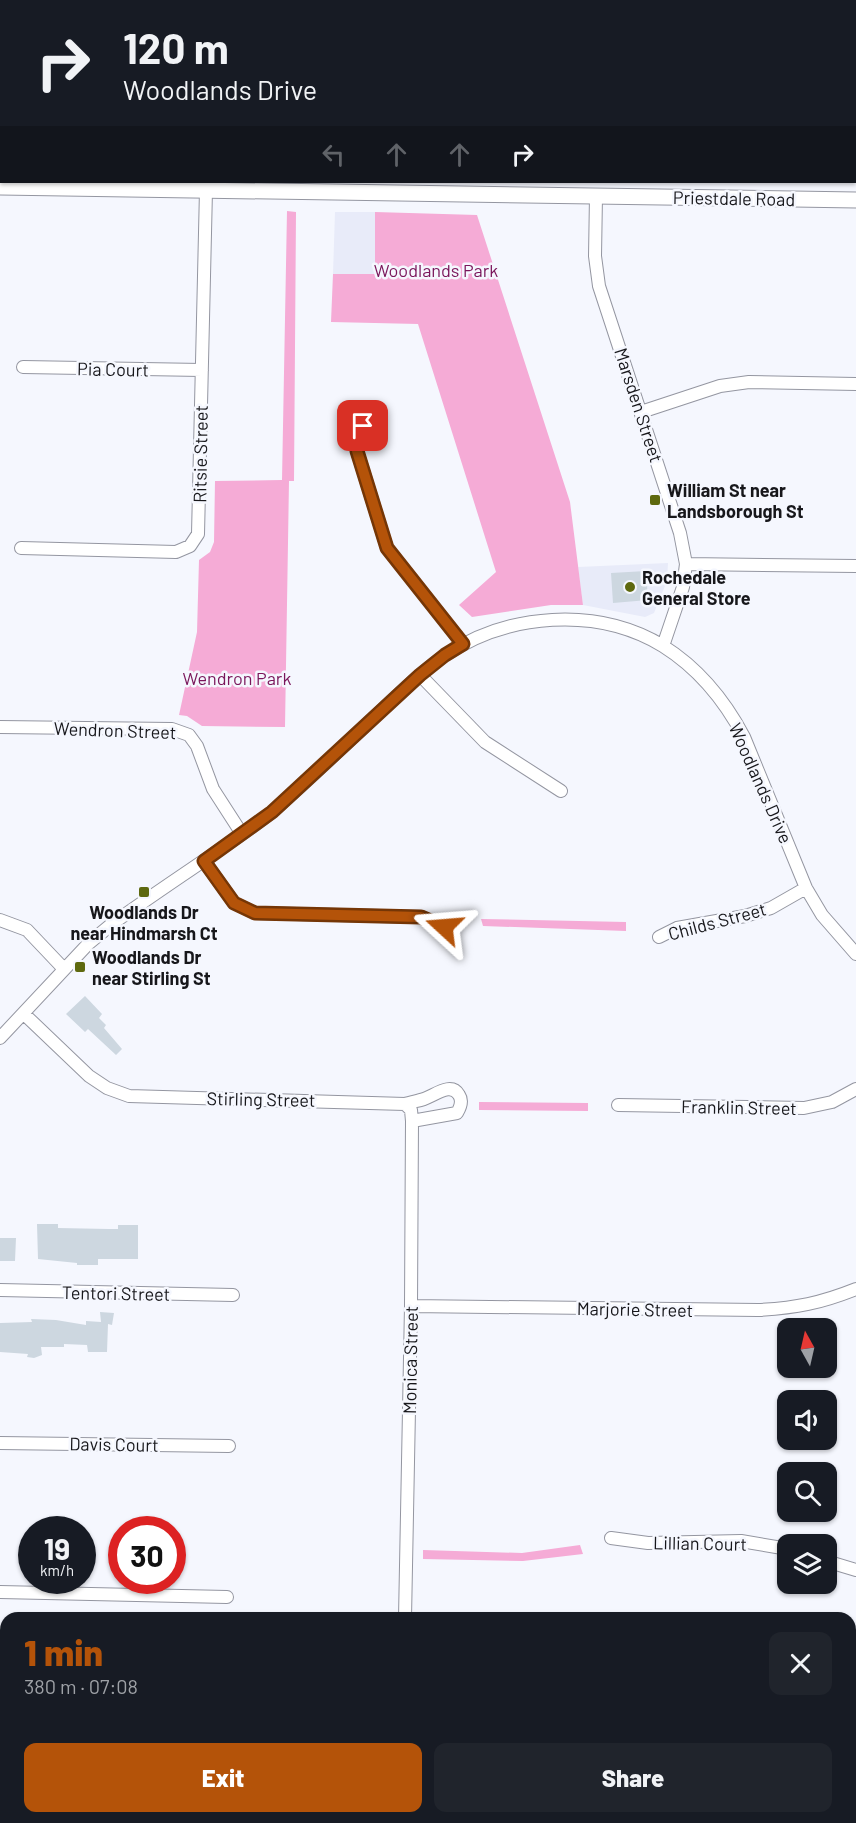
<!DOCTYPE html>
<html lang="en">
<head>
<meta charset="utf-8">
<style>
	body { margin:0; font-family:Barlow,sans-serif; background:#20242c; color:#f1f3f6; height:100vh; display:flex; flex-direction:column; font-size:22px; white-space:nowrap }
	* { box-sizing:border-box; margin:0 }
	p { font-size:20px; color:#9ea1a6 }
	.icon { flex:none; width:33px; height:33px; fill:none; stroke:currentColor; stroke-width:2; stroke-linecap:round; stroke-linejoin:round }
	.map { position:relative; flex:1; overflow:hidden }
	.sheet { position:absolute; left:0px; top:1612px; width:856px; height:212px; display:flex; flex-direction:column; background:#171b24; border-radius:18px 18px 0 0; box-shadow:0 2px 4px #0004 }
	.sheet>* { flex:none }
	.guide { position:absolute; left:0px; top:0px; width:856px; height:183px; box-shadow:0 2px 4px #0004; background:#171b24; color:#f1f3f6; overflow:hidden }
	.needle { width:39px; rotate:352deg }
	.controls { position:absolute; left:777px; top:1318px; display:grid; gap:12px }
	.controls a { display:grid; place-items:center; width:60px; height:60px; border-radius:12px; background:#171b24; box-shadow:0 2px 4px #0004; font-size:30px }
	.speed { position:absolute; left:18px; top:1516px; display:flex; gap:12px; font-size:30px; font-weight:700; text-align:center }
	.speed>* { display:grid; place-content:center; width:78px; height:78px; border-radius:50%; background:#171b24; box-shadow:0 2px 4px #0004; line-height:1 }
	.speed small { font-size:15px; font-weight:400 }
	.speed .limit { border:9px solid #d22; background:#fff; color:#111 }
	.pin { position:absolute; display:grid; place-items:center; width:51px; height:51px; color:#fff; margin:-26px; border-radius:12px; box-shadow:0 3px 9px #0006 }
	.me { position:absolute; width:66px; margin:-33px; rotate:289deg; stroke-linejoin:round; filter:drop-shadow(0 0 4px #0008) }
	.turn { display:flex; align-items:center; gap:21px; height:126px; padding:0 24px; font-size:27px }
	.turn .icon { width:78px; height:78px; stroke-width:2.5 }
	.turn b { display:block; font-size:42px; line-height:51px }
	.lanes { display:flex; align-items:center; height:57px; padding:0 24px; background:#0003; justify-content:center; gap:30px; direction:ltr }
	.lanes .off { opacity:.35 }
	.round { display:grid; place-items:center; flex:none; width:63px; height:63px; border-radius:12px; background:#20242c }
	.headline { display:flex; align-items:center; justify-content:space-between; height:102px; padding:0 24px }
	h1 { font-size:36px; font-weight:800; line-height:45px; color:#b45309 }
	.cta { display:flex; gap:12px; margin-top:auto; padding:12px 24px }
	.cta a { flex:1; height:69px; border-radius:12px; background:#b45309; color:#fff; font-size:24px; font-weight:800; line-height:69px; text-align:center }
	.cta a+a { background:#20242c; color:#f1f3f6 }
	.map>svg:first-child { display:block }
	.built { fill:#e8ebf9 }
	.green { fill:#f5abd6 }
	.building { fill:#cdd7e0 }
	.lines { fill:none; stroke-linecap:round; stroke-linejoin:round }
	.minor-casing { stroke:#9496a1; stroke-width:14 }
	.tertiary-casing { stroke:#9496a1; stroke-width:17 }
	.minor { stroke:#fff; stroke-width:12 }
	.tertiary { stroke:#fff; stroke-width:15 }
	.route-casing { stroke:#753606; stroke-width:15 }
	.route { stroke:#b45309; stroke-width:10 }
	.poi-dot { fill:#5e690f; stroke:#f5f7fe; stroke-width:2 }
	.labels { text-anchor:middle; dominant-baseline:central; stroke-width:5; stroke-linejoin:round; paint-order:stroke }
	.street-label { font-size:18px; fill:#17171b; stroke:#f5f7fe }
	.park-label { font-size:18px; fill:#7a165b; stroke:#f5f7fe }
	.poi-label { font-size:18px; font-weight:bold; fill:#17171b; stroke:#f5f7fe; text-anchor:start }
</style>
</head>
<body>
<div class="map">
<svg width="856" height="1823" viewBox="0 0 856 1823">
	<rect width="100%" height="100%" fill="#f5f7fe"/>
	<path class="built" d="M335 212H375V274H333Z
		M668 563 667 581 654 613 645 617 583 605 578 567Z"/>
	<path class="green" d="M287 211 296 212 294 481H289L285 727 202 726 187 716 179 715 197 632 199 560 210 552 214 542 215 481 282 480Z
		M375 212 477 215 570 502 583 605H551L472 617 459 605 496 572 418 324 331 322 333 274H375Z
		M481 919 626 922V931L483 926Z
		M479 1102 588 1103V1111L479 1110Z
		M580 1545 583 1554 523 1561 423 1559V1550L522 1553Z"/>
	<path class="building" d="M646 571 648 600 613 603 611 573Z
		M85 996 102 1014 99 1018 106 1025 104 1028 122 1049 116 1055 88 1029 85 1032 66 1014Z
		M37 1224H58V1228L109 1229H118V1225H138V1259H98V1265H77V1263L38 1259Z
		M0 1238H16L15 1261H0Z
		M100 1312 114 1313 112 1325 108 1324 107 1352H88L87 1345 64 1344V1347H41L42 1355 34 1358 27 1357 28 1354 0 1352V1323L32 1322 31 1319 56 1320 86 1325V1321L101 1322Z"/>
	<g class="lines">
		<g class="minor-casing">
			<path id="minor" d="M596 196 595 256 599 286 680 533 686 564 683 587 663 646
				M23 367 202 370
				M641 412 720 386 749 382 856 384
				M363 426 357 451 387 548 463 644
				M21 548 176 552 190 546 198 534 206 190
				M686 564 856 566
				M420 675 485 742 561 791
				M0 727 172 729 189 735 197 746 213 789 242 834
				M204 861 234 903 255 913 421 917 444 927
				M0 920 27 930 64 969
				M659 937 677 928 745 916 771 908 806 888
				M24 1014 89 1076 107 1088 129 1096 405 1104C411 1102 418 1101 424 1099 434 1096 451 1081 459 1095 463 1101 460 1108 457 1113L412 1121
				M0 1038 89 943 112 924C144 901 177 879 209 857 230 842 252 828 272 812 311 778 348 742 385 707 404 689 422 671 444 656 507 613 597 606 663 646 698 668 725 701 744 737L806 888 822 915 856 954
				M618 1105 804 1108 832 1102 856 1089
				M0 1290 233 1295
				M411 1306 758 1310C796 1308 821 1303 856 1289
				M0 1443 229 1446
				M611 1538 648 1543 741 1541 788 1549
				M826 1561 856 1570
				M0 1592 227 1597
				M405 1618 411 1306 412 1121 411 1110 405 1104
				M0 1740H6
				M850 1759 856 1760
				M236 1823V1818
				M401 1823V1818"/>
		</g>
		<g class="tertiary-casing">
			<path id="tertiary" d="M0 187 856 200"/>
		</g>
		<use href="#minor" class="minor"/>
		<use href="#tertiary" class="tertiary"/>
	</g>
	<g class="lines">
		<g class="route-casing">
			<path id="route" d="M363 426 357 451 387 548 463 644 445 655 420 675 272 812 204 861 234 903 255 913 421 917 444 927"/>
		</g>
		<use href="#route" class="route"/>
	</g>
	<g class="poi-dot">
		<rect x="649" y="494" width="12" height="12" rx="3"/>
		<circle cx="630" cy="587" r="6"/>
		<rect x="138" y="886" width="12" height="12" rx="3"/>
		<rect x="74" y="961" width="12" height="12" rx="3"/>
	</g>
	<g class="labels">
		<g class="street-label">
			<text transform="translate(734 198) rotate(1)">Priestdale Road</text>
			<text transform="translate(113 369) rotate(1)">Pia Court</text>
			<text transform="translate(639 405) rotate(72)">Marsden Street</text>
			<text transform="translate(200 454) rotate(-89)">Ritsie Street</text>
			<text transform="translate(115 730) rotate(2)">Wendron Street</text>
			<text transform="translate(761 783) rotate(66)">Woodlands Drive</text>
			<text transform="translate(717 921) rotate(-15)">Childs Street</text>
			<text transform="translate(261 1099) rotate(1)">Stirling Street</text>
			<text transform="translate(739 1107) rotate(1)">Franklin Street</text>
			<text transform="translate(116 1293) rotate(1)">Tentori Street</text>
			<text transform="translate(635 1309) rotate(1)">Marjorie Street</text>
			<text transform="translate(410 1360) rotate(-89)">Monica Street</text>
			<text transform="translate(114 1444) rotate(1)">Davis Court</text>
			<text transform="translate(700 1543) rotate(1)">Lillian Court</text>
		</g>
		<g class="park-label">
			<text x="436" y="270">Woodlands Park</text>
			<text x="237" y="678">Wendron Park</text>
		</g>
		<g class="poi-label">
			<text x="667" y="490">William St near<tspan x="667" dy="21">Landsborough St</tspan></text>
			<text x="642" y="577">Rochedale<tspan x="642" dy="21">General Store</tspan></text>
			<text x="144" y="912" text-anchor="middle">Woodlands Dr<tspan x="144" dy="21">near Hindmarsh Ct</tspan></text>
			<text x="92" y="957">Woodlands Dr<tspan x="92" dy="21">near Stirling St</tspan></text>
		</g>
	</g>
</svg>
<div class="controls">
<a><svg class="needle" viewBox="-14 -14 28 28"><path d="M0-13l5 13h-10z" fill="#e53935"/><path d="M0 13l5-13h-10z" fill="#9ea1a6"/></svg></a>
<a><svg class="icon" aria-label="sound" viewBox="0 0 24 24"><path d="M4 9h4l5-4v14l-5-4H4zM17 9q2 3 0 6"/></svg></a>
<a><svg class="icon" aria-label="search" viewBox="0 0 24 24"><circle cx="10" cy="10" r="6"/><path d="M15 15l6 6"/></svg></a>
<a><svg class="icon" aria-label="layers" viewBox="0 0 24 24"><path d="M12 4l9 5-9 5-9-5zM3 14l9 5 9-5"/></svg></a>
</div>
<div class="speed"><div>19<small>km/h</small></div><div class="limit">30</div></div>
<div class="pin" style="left:363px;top:426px;background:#d93025"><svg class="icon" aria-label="arrive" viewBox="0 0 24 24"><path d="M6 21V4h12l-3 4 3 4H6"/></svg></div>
<svg class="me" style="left:444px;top:927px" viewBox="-20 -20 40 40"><path d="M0-17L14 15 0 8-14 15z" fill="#b45309" stroke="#fff" stroke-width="4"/></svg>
<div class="guide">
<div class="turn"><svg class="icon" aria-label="right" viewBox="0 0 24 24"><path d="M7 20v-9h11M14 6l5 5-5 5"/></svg><div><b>120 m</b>Woodlands Drive</div></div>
<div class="lanes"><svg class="icon off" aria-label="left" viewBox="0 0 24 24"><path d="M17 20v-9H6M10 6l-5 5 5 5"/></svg><svg class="icon off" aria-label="ahead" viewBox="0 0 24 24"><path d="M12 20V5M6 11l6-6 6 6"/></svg><svg class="icon off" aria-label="ahead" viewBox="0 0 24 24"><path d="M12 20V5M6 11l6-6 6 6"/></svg><svg class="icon" aria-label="right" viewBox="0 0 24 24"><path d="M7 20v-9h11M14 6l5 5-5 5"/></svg></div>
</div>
<section class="sheet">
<div class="headline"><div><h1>1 min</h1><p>380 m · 07:08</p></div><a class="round"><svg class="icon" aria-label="close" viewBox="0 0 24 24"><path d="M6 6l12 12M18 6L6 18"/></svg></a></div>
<div class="cta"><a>Exit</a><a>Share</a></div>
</section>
</div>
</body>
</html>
